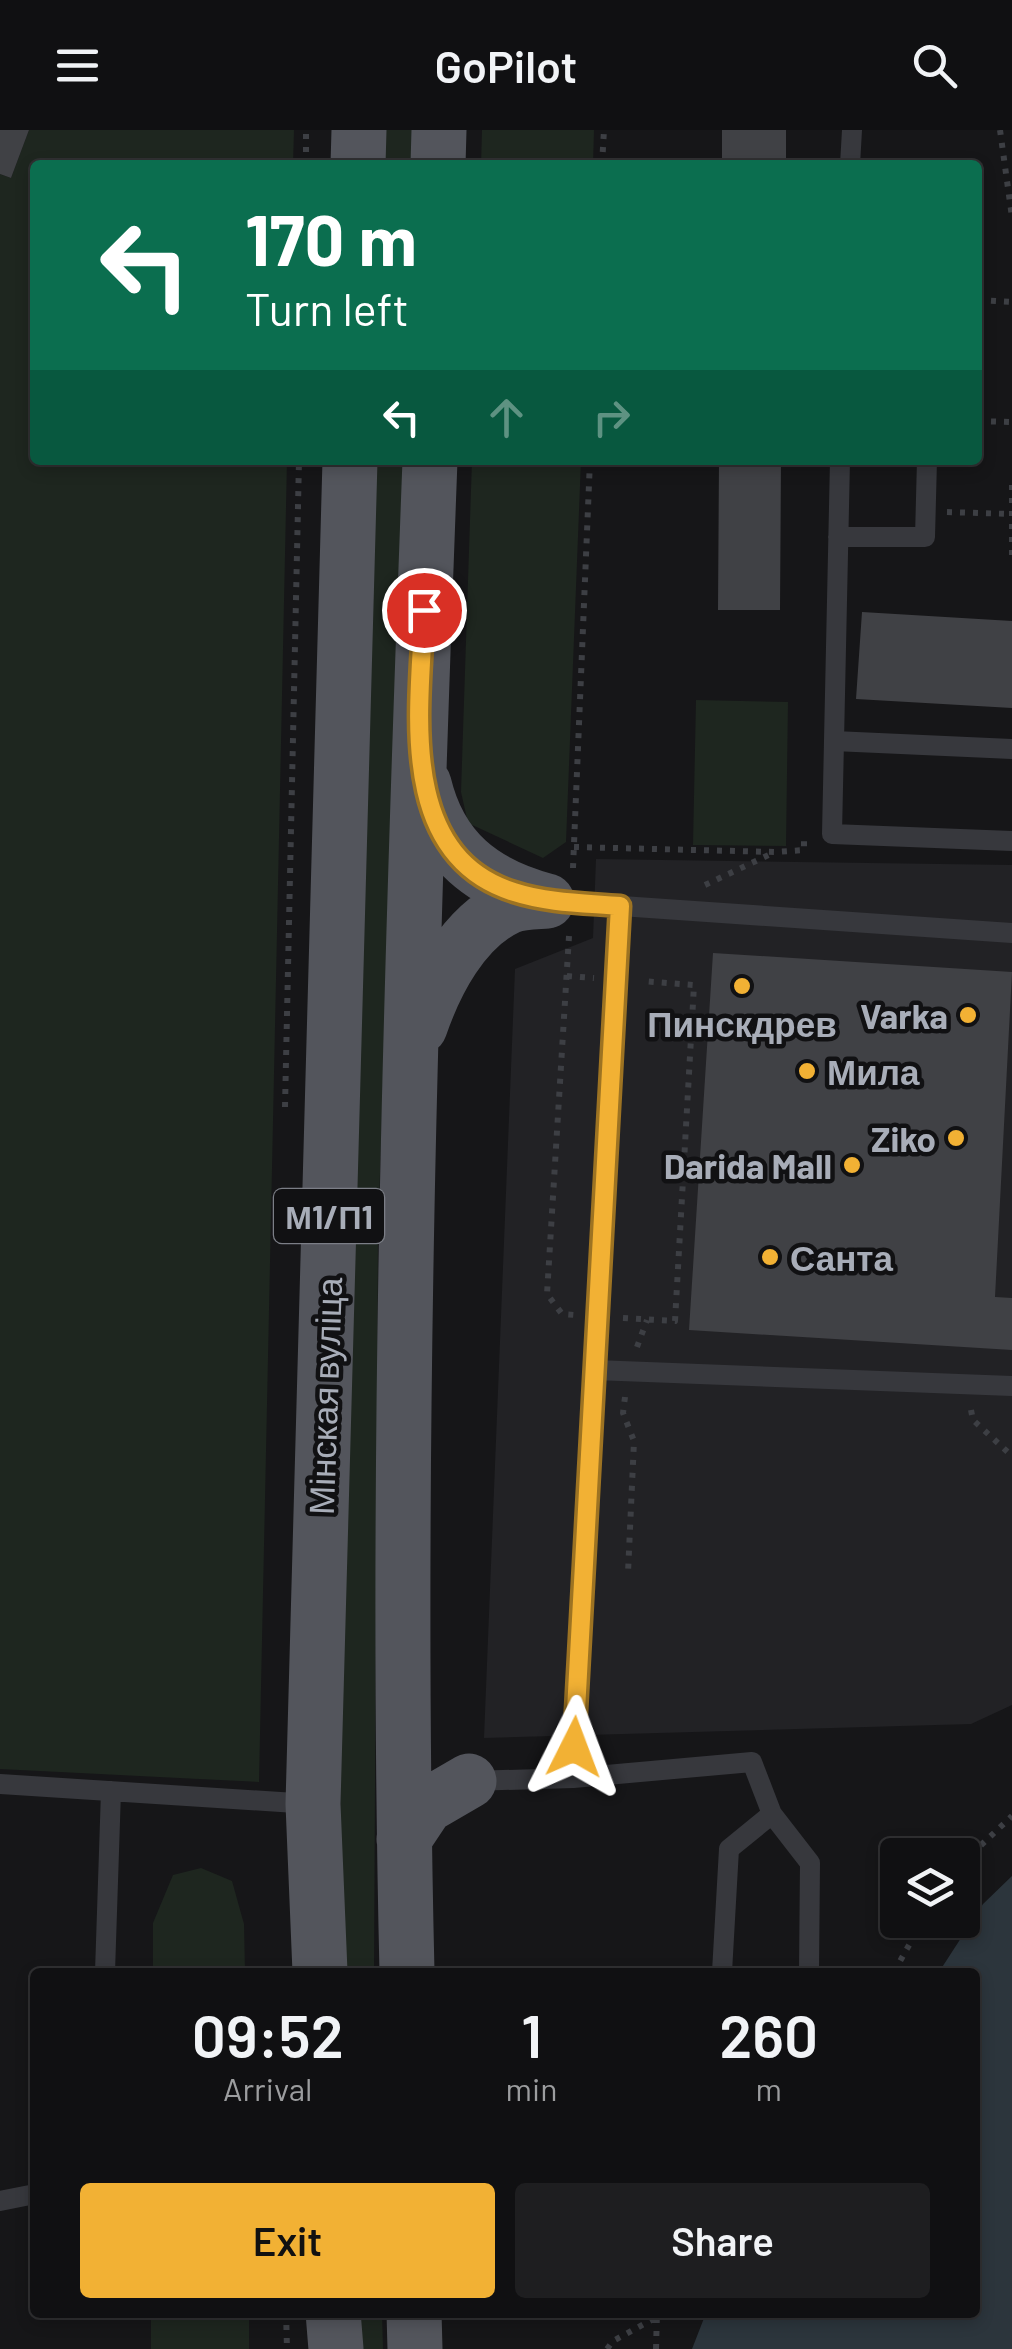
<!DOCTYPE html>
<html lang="en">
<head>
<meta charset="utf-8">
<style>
	body { margin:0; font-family:Barlow,sans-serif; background:#1e1e20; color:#f1f3f6; height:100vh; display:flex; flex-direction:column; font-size:38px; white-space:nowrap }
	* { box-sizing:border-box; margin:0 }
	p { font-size:32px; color:#9c9d9f }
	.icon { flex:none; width:55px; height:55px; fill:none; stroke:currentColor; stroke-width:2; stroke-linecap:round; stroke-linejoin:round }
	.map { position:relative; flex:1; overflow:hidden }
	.side { position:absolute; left:30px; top:1838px; width:950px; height:350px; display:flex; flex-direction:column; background:#101012; border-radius:10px; box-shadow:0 5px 15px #0003,0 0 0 2px #303032 }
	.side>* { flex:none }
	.top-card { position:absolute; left:30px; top:30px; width:952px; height:305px; border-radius:10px; box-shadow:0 5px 15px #0003,0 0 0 2px #303032; background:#0b6e4f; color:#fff; overflow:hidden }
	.controls { position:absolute; left:880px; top:1708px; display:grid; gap:20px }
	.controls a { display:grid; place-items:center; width:100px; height:100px; border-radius:10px; background:#101012; box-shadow:0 5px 15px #0003,0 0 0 2px #303032; font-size:50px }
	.pin { position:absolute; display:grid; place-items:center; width:85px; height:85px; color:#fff; margin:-42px; border:5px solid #fff; border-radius:50%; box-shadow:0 2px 10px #0007 }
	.me { position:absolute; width:110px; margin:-55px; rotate:3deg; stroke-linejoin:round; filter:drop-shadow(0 0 8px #0008) }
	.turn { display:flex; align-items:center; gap:35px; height:210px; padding:0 50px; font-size:45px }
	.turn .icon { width:130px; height:130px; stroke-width:2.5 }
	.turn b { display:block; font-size:70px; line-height:85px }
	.lanes { display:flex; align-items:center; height:95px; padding:0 50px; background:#0003; justify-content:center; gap:50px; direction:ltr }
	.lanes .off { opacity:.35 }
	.eta { display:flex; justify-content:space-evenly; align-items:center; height:170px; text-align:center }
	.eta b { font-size:60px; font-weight:600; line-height:70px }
	.button { display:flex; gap:20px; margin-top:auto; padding:20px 50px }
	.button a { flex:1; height:115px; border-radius:10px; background:#f2b134; color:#111; font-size:40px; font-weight:600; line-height:115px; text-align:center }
	.button a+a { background:#1e1e20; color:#f1f3f6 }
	header { display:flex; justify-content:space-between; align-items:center; height:130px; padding:0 50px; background:#101012; font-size:45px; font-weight:600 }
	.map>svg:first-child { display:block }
	.built { fill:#222225 }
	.green { fill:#1e261f }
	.water { fill:#2c353c }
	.building { fill:#404145 }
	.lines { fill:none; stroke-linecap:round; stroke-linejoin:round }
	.path { stroke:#3d3f44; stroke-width:6; stroke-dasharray:5 8; stroke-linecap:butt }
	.service { stroke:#37383d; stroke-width:20 }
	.primary { stroke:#53555c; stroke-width:55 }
	.route-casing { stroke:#9d7322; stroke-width:25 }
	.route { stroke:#f2b134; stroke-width:18 }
	.poi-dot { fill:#f2b134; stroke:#111113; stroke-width:4 }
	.labels { text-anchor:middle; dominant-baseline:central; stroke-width:9; stroke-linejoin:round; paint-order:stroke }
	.shield { fill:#111113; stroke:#7b7e86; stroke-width:2.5 }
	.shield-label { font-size:32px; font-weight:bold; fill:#a8adb8 }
	.poi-label { font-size:35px; font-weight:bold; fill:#a8adb8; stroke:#111113; text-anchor:end }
	.street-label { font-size:35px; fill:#a8adb8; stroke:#111113 }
</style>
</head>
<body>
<header><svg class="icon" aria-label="menu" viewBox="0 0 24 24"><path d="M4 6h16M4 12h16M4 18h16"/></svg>GoPilot<svg class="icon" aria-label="search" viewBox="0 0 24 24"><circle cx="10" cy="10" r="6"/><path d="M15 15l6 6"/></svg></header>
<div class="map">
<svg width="1012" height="2219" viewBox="0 0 1012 2219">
	<rect width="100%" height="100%" fill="#161618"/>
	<path class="built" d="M596 729 1012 735V1575L971 1594 484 1608 515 839 593 808Z"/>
	<path class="green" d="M29 0H294L293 35H35V330H287L259 1652 0 1639V44L11 48Z
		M381 0H415L414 35H380Z
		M482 0H594L593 35H481Z
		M370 330H403L378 1105 374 1842H340L341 1350Z
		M472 330H581L566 712 543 728 468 693 461 662Z
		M696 570 788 572 786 716 693 715Z
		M201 1738 232 1751 244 1794 245 1842H153V1793L173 1745Z
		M151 2183H249V2219H151Z
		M353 2183H382L383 2219H355Z"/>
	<path class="water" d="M1012 1746V2219H692L706 2183 975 2182V1842H939L983 1774Z"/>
	<path class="building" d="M0 0H29L11 48 0 44Z
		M722 0H786V35H722Z
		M719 330H781L780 480H718Z
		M862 482 1012 491V578L856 569Z
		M713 823 1012 842 995 1167 1012 1168V1220L689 1200Z"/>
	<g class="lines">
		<path class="path" d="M1000 0 1012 87
			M306 35V0
			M602 35 604 0
			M978 170 1012 172
			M978 291 1012 292
			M1012 355V430
			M947 382 1011 384
			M574 717 776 722 804 720V706
			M573 738 590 330
			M705 755 775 722
			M569 806 547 1164 562 1184 575 1185
			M567 846 594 848
			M285 977 299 330
			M623 1188 675 1191 694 855 641 851
			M637 1217 647 1190
			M625 1267 623 1283 634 1311 628 1443
			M971 1280 973 1290 1012 1326
			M962 1733 1012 1686
			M894 1842 923 1790
			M286 2182 287 2219
			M607 2219 613 2211 655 2188
			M656 2219 657 2182"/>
		<path class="service" d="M850 35 852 0
			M840 330 834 611 1012 619
			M838 407H925L927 330
			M834 611 832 704 1012 711
			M549 771 1012 803
			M595 1240 1012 1256
			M573 1648 752 1632 772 1684 810 1733 809 1842
			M471 1651 573 1648 620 776
			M0 1654 311 1674
			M105 1842 111 1661
			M722 1842 729 1719 772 1684
			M0 2071 35 2064"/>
		<path class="primary" d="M358 35 359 0
			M438 35 439 0
			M424 654C440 721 483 754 547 771
			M420 897C435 853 463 798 508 777 519 772 535 772 547 771
			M404 1709 426 1676 469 1651
			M320 1842 313 1674 350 330
			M407 1842C395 1338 411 834 430 330
			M333 2182 336 2219
			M414 2182 415 2219"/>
	</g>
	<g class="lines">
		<g class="route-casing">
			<path id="route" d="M424 480C420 575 395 725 514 762 548 773 584 773 620 776L574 1617"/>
		</g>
		<use href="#route" class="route"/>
	</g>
	<g class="poi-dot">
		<circle cx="742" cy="856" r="10"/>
		<circle cx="968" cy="885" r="10"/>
		<circle cx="807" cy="941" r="10"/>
		<circle cx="956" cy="1008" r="10"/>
		<circle cx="852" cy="1035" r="10"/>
		<circle cx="770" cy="1127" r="10"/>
	</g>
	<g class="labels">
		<rect class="shield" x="274" y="1059" width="110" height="54" rx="8"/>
		<g class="shield-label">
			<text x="329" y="1086">М1/П1</text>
		</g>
		<g class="poi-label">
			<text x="948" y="885">Varka</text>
			<text x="742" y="893" text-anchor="middle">Пинскдрев</text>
			<text x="827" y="941" text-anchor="start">Мила</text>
			<text x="936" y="1008">Ziko</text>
			<text x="832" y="1035">Darida Mall</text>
			<text x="790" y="1127" text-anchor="start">Санта</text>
		</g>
		<g class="street-label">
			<text transform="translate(324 1266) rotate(-88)">Мінская вуліца</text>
		</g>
	</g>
</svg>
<div class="controls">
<a><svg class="icon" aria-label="layers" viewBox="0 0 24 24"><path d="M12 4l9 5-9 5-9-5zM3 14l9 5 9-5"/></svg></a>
</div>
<div class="pin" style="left:424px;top:480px;background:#d93025"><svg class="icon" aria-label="arrive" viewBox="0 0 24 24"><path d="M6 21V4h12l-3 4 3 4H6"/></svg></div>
<svg class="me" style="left:574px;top:1617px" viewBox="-20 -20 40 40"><path d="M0-17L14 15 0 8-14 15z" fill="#f2b134" stroke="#fff" stroke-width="4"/></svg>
<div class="top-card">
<div class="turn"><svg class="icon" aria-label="left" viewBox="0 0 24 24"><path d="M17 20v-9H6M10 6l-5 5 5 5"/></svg><div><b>170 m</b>Turn left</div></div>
<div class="lanes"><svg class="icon" aria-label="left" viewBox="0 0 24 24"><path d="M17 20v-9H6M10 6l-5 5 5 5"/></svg><svg class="icon off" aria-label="ahead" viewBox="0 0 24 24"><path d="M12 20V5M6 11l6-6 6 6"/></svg><svg class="icon off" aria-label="right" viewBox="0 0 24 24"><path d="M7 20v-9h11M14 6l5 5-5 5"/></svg></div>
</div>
<section class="side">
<div class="eta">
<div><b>09:52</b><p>Arrival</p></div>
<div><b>1</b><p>min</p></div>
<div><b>260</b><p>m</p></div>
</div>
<div class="button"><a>Exit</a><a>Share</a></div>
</section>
</div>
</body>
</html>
